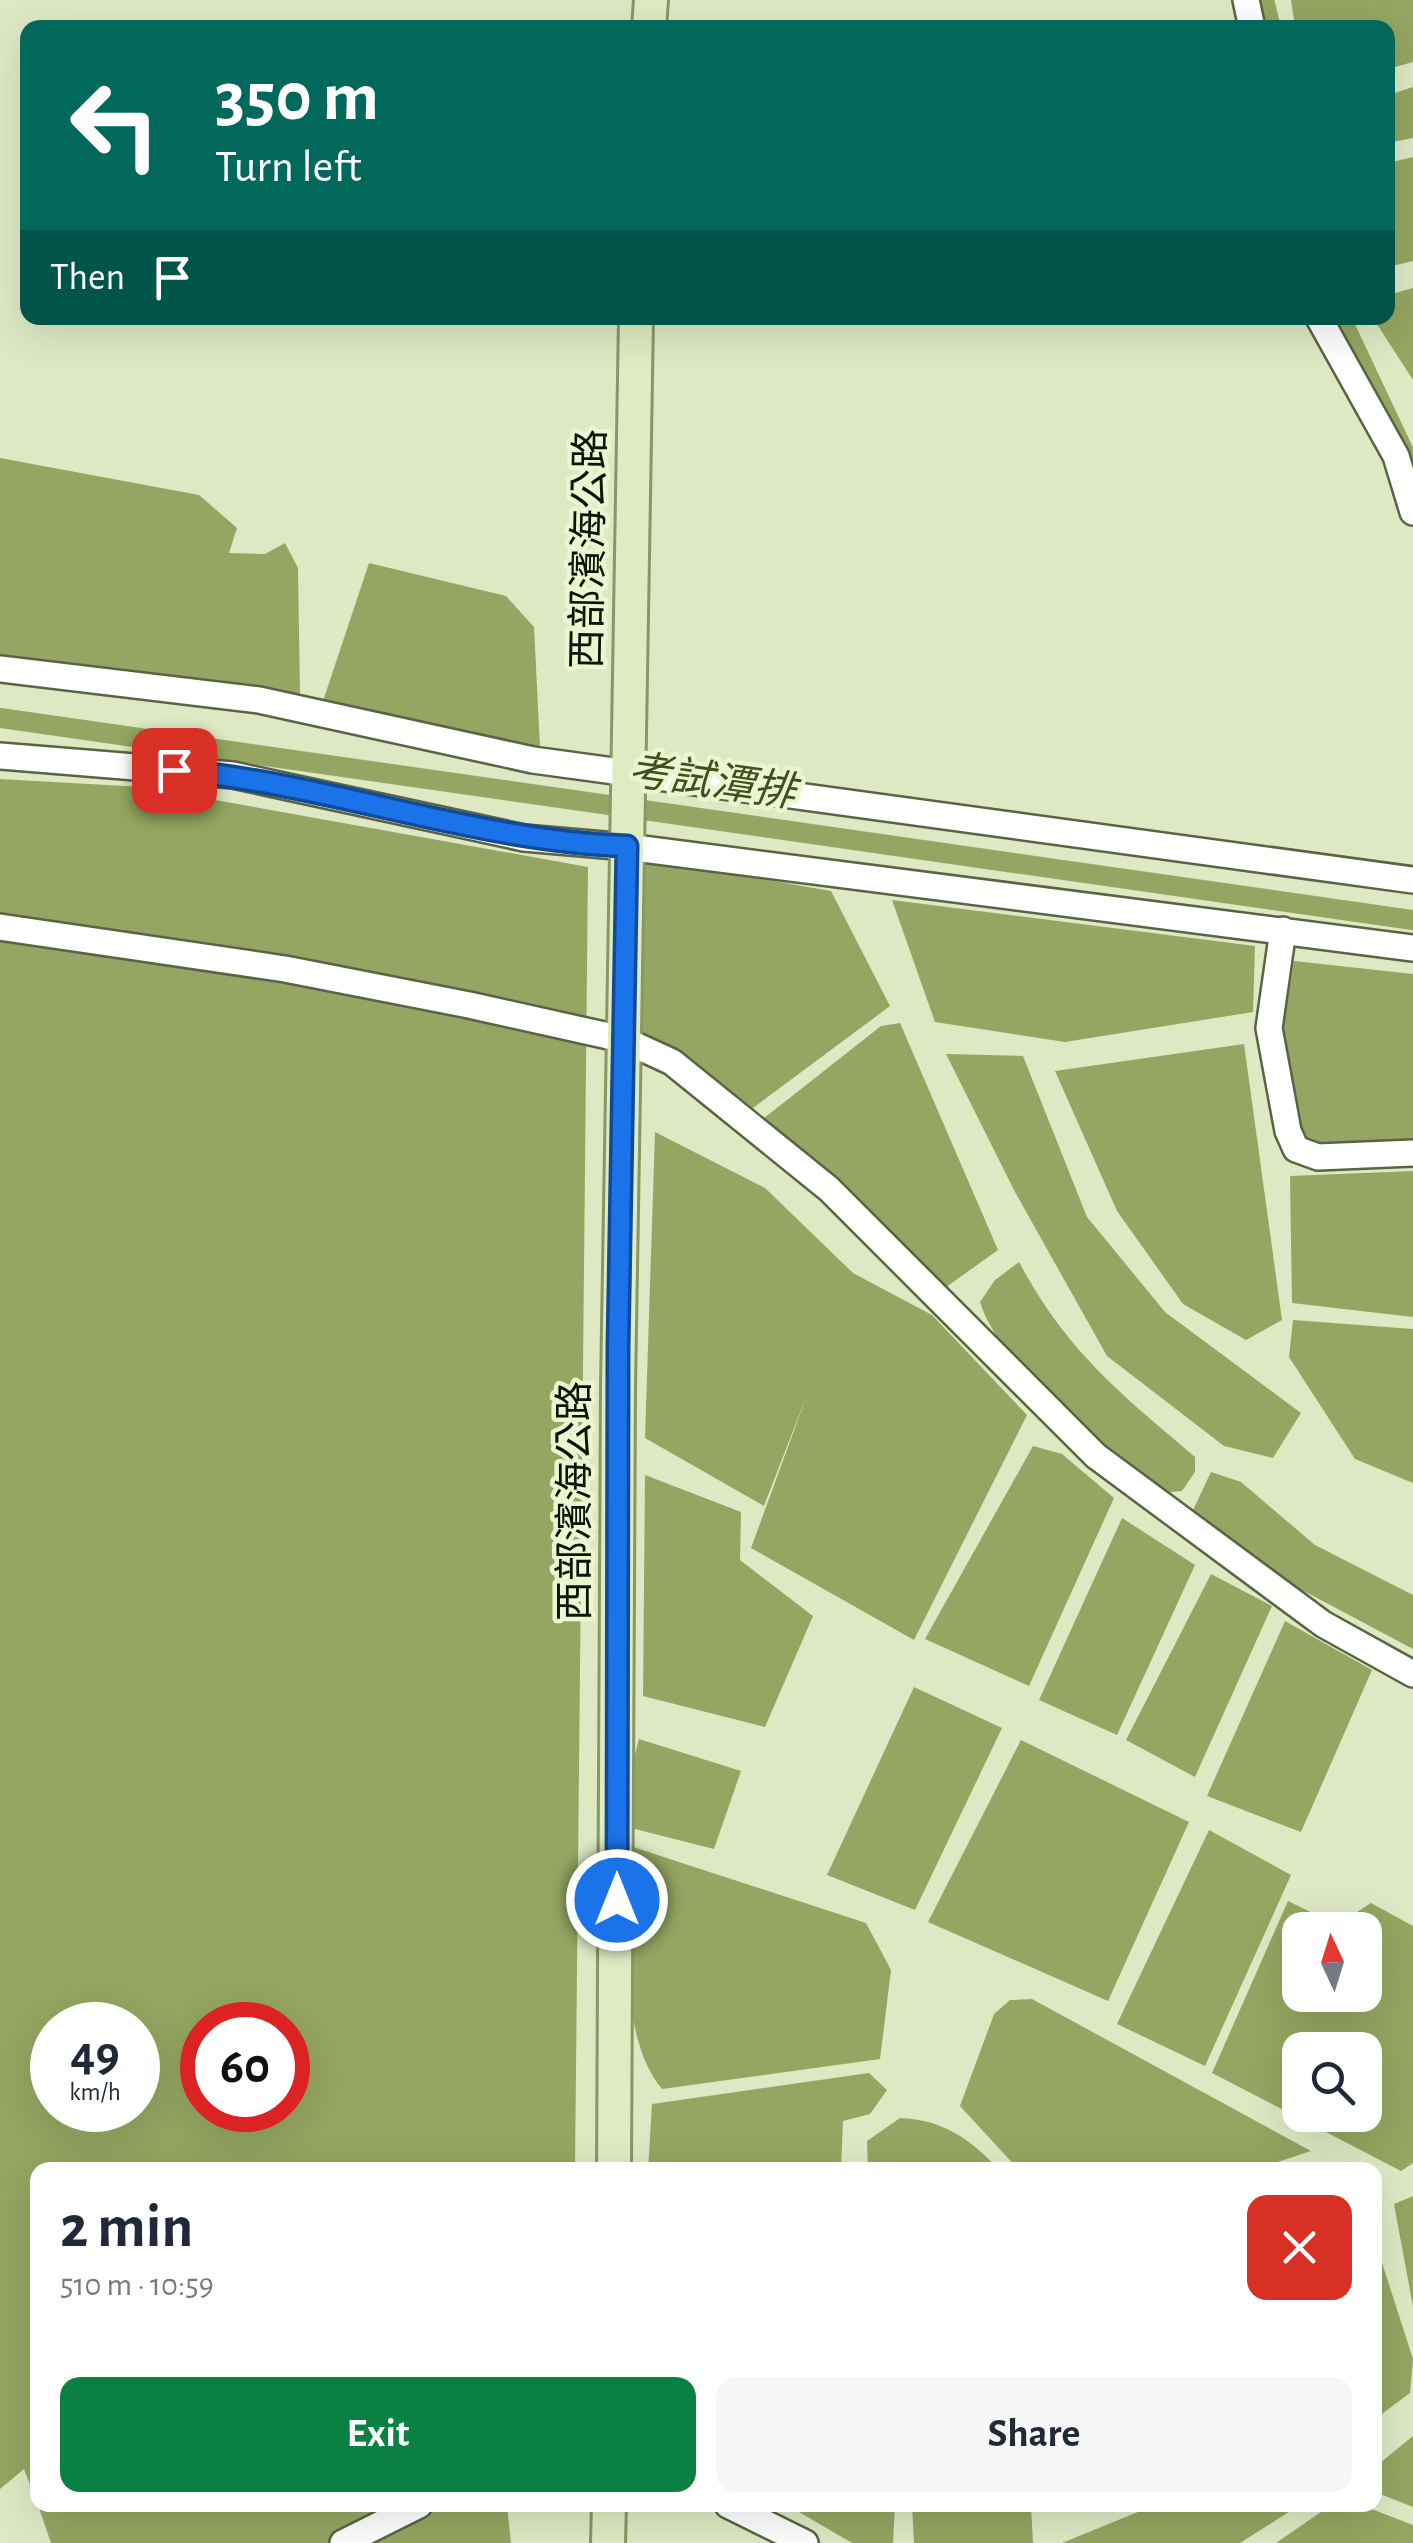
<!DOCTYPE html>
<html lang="en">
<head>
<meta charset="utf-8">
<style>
	body { margin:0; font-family:"Alegreya Sans","Noto Sans TC",sans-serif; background:#f6f6f7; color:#1f2937; height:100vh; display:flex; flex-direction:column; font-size:38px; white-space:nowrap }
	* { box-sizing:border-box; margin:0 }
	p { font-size:32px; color:#747a83 }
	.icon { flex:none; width:55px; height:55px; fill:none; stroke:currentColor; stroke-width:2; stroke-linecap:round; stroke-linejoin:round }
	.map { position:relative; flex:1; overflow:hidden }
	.drawer { position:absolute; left:30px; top:2162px; width:1352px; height:350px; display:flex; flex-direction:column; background:#fff; border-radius:20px; box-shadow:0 10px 40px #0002 }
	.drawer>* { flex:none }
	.banner { position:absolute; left:20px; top:20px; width:1375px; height:305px; border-radius:20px; box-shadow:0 10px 40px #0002; background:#00695c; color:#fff; overflow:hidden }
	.needle { width:65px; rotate:356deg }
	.fabs { position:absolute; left:1282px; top:1912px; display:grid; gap:20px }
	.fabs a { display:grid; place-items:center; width:100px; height:100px; border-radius:20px; background:#fff; box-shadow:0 10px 40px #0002; font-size:50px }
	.speed { position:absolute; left:30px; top:2002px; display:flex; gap:20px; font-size:50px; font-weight:700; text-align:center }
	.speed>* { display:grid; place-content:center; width:130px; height:130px; border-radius:50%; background:#fff; box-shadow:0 10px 40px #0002; line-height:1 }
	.speed small { font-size:25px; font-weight:400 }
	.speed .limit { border:15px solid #d22; background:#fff; color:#111 }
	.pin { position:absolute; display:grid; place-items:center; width:85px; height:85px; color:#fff; margin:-42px; border-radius:20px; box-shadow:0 5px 15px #0006 }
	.me { position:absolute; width:110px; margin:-55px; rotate:0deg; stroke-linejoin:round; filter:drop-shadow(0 0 8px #0008) }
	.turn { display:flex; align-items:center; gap:35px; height:210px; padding:0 30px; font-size:45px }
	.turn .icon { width:130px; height:130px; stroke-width:2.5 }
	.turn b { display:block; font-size:70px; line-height:85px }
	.then { display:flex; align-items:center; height:95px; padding:0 30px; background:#0003; gap:20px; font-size:38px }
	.round { display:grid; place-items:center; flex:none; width:105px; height:105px; border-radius:20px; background:#f6f6f7 }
	.headline { display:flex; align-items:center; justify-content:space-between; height:170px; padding:0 30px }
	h1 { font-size:60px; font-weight:700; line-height:75px }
	.cta { display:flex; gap:20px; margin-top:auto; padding:20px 30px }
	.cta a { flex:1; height:115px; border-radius:20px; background:#0b8043; color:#fff; font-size:40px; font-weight:700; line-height:115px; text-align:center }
	.cta a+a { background:#f6f6f7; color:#1f2937 }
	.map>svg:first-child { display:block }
	.water { fill:#94a661; fill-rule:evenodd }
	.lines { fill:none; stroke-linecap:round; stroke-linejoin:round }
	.canal { stroke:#94a661; stroke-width:20 }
	.minor-casing { stroke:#5a6343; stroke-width:30 }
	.major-casing { stroke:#899665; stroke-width:38 }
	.minor { stroke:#fff; stroke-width:25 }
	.major { stroke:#dfebc1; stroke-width:32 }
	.route-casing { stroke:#114b97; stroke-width:25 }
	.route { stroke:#1a73e8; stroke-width:18 }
	.labels { text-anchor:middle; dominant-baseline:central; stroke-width:9; stroke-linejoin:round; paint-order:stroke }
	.street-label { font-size:40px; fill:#0f1306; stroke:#ebf6d1 }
	.water-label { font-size:42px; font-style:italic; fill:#424e1b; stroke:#ebf6d1 }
</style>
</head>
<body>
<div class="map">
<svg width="1413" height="2543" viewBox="0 0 1413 2543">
	<rect width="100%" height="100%" fill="#dee9c4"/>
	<path class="water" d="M1291 0H1413V62L1388 69V28L1295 27Z
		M1413 87V138L1388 143V95Z
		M1413 157V261L1388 267V163Z
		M1413 288V380L1373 318H1388V295Z
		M0 458 199 495 237 528 229 553 265 554 285 543 298 568 300 695 0 662Z
		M369 563 506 596 534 627 540 747 322 704Z
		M0 779 143 787 588 867 575 2170H38V2505L24 2469 0 2489ZM52 2025H138V2110H52ZM202 2025H288V2110H202Z
		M640 858 831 891 890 1006 741 1117 642 1042Z
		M892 900 1255 946 1253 1012 1065 1042 935 1022Z
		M1294 961 1413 974V1139L1301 1149 1278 1061Z
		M900 1023 998 1250 935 1295 759 1122 881 1026Z
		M1244 1044 1282 1320 1246 1340 1183 1304 1117 1211 1055 1071Z
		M946 1054 1023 1056 1087 1217 1165 1312 1301 1413 1273 1458 1224 1446 1107 1356 1015 1192Z
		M655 1132 765 1188 853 1273 932 1315 1027 1415 914 1640 751 1548 808 1392 764 1506 645 1438Z
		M1413 1171V1317L1292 1303 1290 1176Z
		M1019 1262C1067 1352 1120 1393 1195 1457V1472L1182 1491 1160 1493C1107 1448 1000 1368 980 1302L995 1280Z
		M1293 1320 1413 1329V1483L1355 1459 1289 1357Z
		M1033 1446 1062 1454 1114 1498 1029 1686 925 1639Z
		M1211 1472 1241 1482 1315 1545 1413 1595V1649L1270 1573 1193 1510Z
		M645 1475 741 1512 740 1560 813 1616 765 1727 643 1696Z
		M1122 1518 1195 1565 1117 1735 1039 1700Z
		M1211 1574 1272 1606 1195 1777 1126 1740Z
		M1285 1621 1372 1670 1301 1832 1207 1796Z
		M914 1687 1002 1728 915 1910 827 1875Z
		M639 1739 741 1771 714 1849 631 1828 632 1766Z
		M1021 1740 1189 1822 1108 2001 928 1922Z
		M1209 1830 1291 1875 1205 2066 1117 2024Z
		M630 1846 866 1923 891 1970 880 2059 662 2089C616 2035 628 1914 630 1846Z
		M1288 1901 1337 1925 1371 1903 1413 1926V2163L1401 2171 1212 2073ZM1300 1930H1365V1995H1300ZM1300 2050H1365V2115H1300Z
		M1032 1999 1311 2151 1253 2170H1019L960 2106 994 2014 1010 2000Z
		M869 2073 887 2090 870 2114 843 2121 841 2170H648L652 2104Z
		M900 2118C945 2120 969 2139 1000 2170H868L867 2141Z
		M1413 2196V2307L1394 2204Z
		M1375 2241 1413 2359 1410 2393 1375 2419Z
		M1413 2436V2507L1375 2492V2467Z
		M38 2505H507L511 2543H51Z
		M787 2505H895L893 2543H852Z
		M912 2505H1031L1033 2543H914Z
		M1155 2505H1300L1240 2543H1062Z
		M1331 2505H1361L1413 2525V2543H1276Z"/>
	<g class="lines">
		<path class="canal" d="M1264 0 1271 28
			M1341 318 1406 456
			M0 718 1413 920"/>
		<g class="minor-casing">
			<path id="minor" d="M1246 0 1252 28
				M1319 318 1396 456 1413 512
				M0 669 259 700 533 760 1413 880
				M0 756 233 775 524 838 627 847 1413 948
				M0 927 285 969 469 1005 622 1039 672 1062 829 1189 1096 1456 1323 1624 1413 1674
				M1283 930 1269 1028 1288 1131 1296 1149 1318 1157 1413 1153
				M728 2505 805 2543
				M343 2543 419 2505"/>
		</g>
		<g class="major-casing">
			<path id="major" d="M649 28 651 0
				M614 2170 618 1387 636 318
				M608 2543 609 2505"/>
		</g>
		<use href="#minor" class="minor"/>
		<use href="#major" class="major"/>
	</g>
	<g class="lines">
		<g class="route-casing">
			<path id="route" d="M174 770C327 783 473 841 627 846L618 1348 617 1900"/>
		</g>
		<use href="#route" class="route"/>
	</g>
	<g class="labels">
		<g class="street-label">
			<text transform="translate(590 549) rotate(-89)">西部濱海公路</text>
			<text transform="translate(576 1501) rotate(-90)">西部濱海公路</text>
		</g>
		<g class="water-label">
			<text transform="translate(712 782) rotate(8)">考試潭排</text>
		</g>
	</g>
</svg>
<div class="fabs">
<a><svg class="needle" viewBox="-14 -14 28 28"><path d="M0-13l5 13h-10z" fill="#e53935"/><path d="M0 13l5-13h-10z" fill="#747a83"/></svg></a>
<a><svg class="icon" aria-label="search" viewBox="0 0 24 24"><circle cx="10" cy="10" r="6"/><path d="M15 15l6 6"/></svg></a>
</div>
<div class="speed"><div>49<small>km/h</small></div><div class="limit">60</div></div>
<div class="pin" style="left:174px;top:770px;background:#d93025"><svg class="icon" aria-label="arrive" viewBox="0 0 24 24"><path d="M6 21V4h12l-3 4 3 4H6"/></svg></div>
<svg class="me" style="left:617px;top:1900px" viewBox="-20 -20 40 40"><circle r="17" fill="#1a73e8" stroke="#fff" stroke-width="3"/><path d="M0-11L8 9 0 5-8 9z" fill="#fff"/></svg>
<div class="banner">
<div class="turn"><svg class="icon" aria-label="left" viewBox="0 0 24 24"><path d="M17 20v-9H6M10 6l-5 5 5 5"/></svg><div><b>350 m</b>Turn left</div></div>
<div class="then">Then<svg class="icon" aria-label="arrive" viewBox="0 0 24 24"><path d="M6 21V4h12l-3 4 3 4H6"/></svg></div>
</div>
<section class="drawer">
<div class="headline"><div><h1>2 min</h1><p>510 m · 10:59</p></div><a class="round" style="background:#d93025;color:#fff"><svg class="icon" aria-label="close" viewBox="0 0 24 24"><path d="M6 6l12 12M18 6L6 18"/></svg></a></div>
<div class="cta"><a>Exit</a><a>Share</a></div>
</section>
</div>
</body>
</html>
